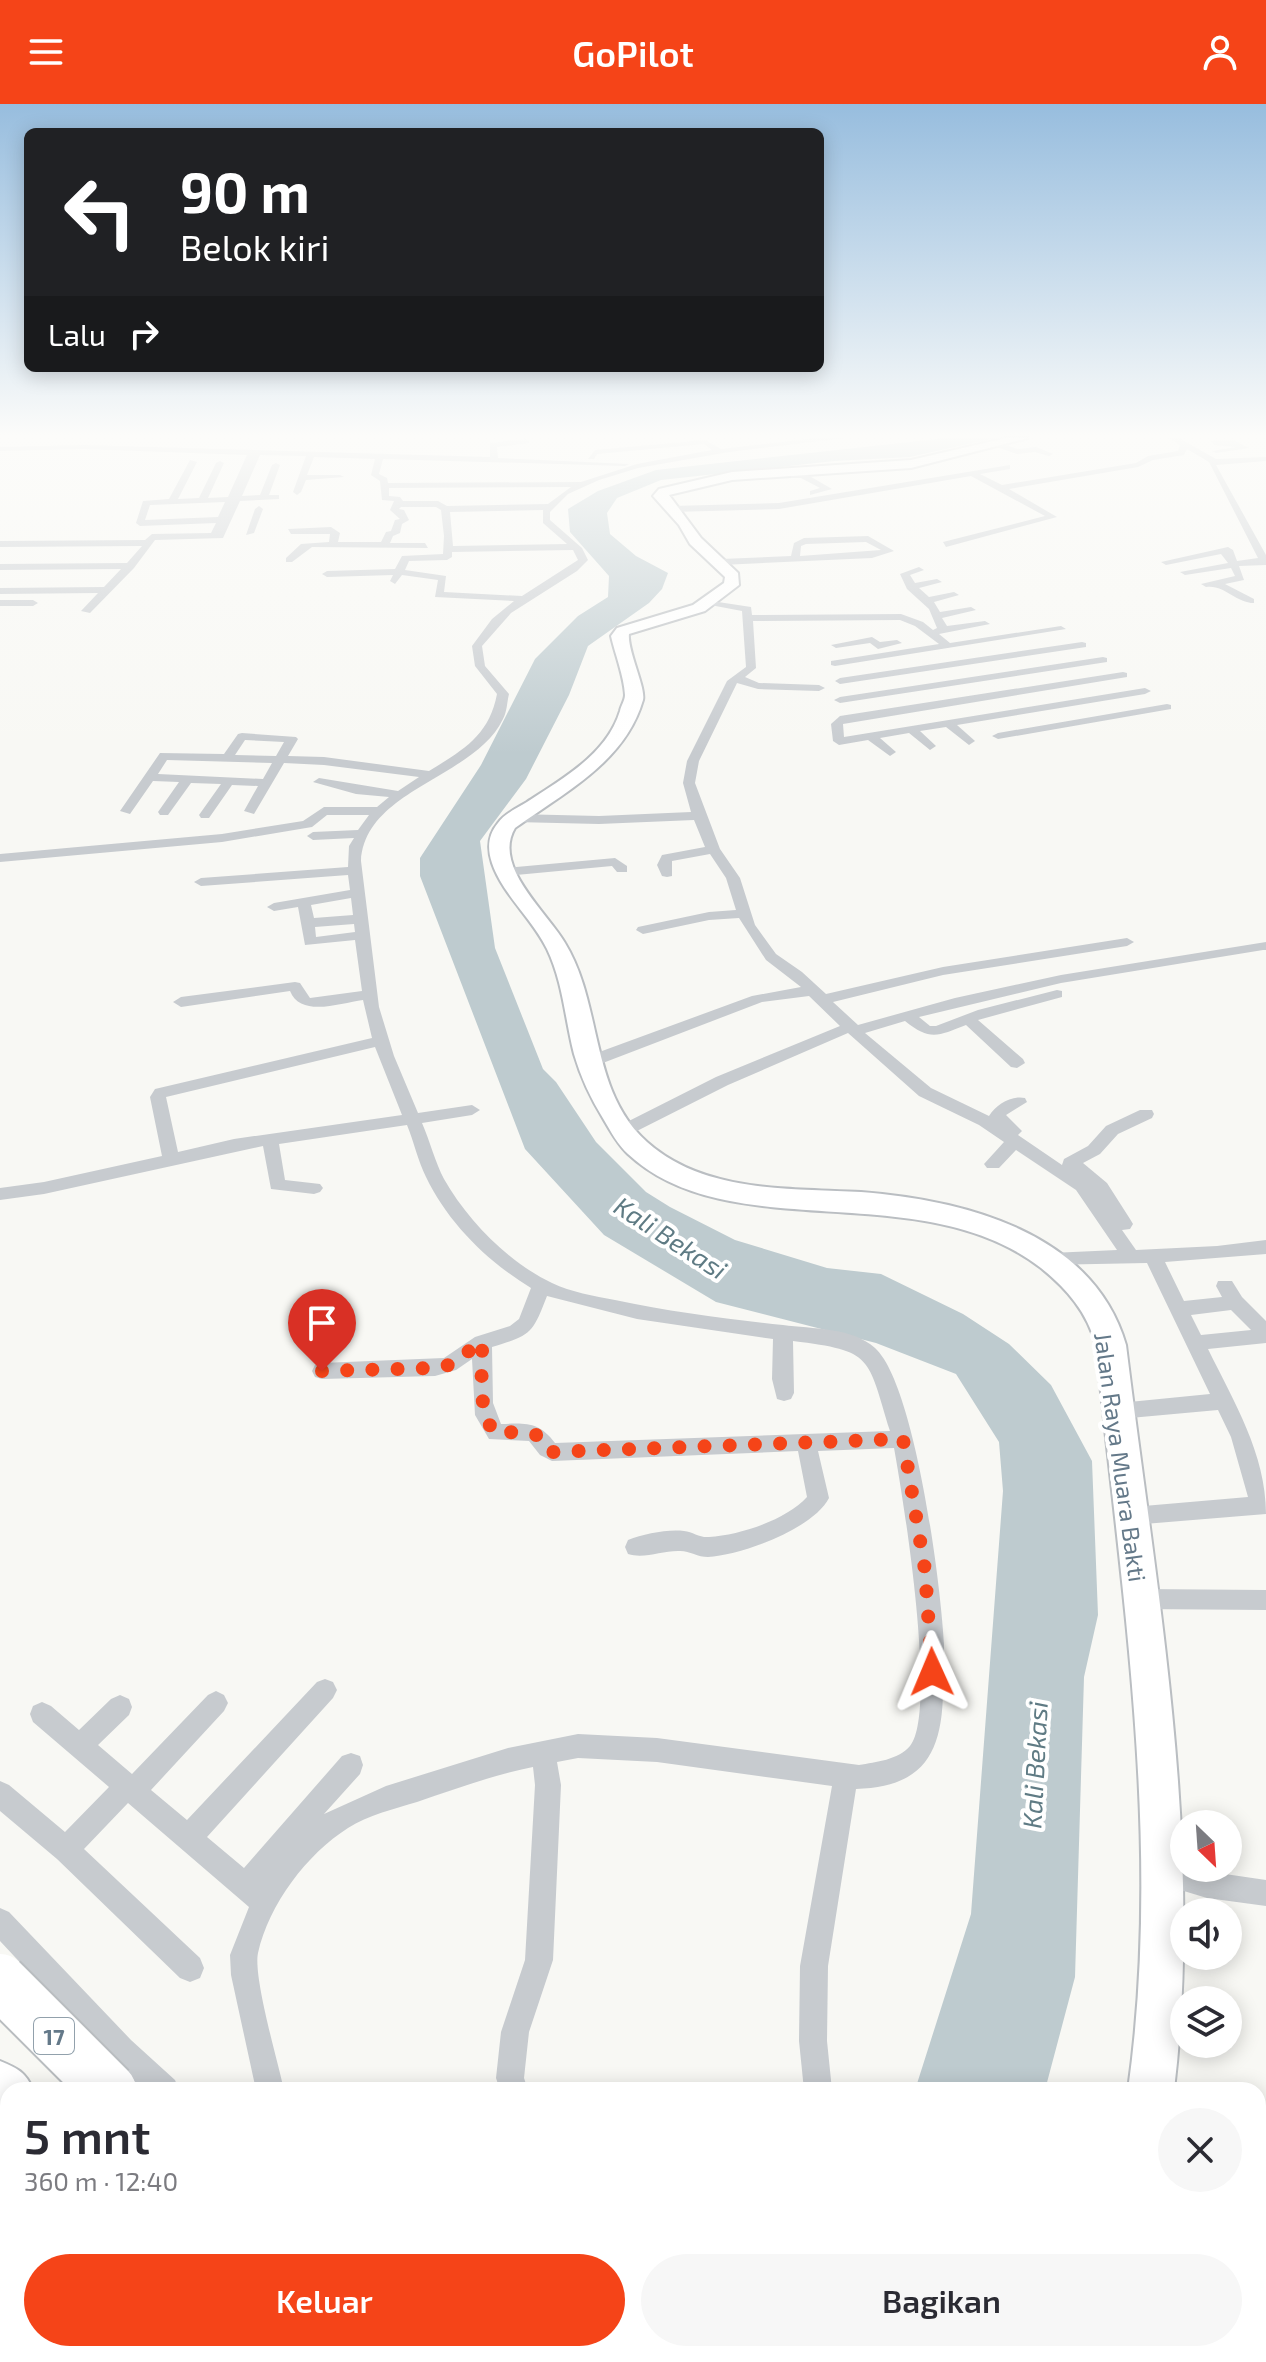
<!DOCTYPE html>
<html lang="id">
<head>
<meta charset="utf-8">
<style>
	body { margin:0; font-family:"Exo 2",sans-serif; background:#f7f7f7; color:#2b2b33; height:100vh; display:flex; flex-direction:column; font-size:30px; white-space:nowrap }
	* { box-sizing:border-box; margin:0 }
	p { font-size:26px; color:#7c7c81 }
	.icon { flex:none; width:44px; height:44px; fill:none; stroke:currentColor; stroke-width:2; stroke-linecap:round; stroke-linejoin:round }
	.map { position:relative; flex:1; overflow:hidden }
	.details { position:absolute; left:0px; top:1978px; width:1266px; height:280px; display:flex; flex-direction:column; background:#fff; border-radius:24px 24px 0 0; box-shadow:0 4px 20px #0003 }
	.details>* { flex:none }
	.top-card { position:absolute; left:24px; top:24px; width:800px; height:244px; border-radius:12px; box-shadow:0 4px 20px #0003; background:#202124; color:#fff; overflow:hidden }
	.needle { width:52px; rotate:155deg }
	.controls { position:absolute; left:1170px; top:1706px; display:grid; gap:16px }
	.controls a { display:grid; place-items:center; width:72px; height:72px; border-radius:50%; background:#fff; box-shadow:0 4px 20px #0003; font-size:40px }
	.pin { position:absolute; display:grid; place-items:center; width:68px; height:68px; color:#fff; margin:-82px -34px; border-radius:50% 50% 50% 0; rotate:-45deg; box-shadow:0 0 8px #0007 }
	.pin .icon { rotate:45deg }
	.me { position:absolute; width:88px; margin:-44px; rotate:359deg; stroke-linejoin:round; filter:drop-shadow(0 0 6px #0008) }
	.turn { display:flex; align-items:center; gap:28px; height:168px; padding:0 24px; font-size:36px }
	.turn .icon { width:104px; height:104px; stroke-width:2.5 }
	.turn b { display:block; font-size:56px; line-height:68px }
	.then { display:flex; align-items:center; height:76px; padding:0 24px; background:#0003; gap:16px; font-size:30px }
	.round { display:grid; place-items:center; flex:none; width:84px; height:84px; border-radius:42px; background:#f7f7f7 }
	.headline { display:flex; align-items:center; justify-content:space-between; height:136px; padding:0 24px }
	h1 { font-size:48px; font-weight:600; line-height:60px }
	.button { display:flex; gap:16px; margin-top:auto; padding:16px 24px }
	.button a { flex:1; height:92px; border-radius:48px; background:#f54418; color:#fff; font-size:32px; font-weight:600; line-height:92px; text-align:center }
	.button a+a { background:#f7f7f7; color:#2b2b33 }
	header { display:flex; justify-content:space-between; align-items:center; height:104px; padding:0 24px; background:#f54418; color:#fff; font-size:36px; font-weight:600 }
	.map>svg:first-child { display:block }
	.water { fill:#becbcf }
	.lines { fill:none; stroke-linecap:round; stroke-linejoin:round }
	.primary-casing { stroke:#babec2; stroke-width:4 }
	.highway-casing { stroke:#b9bdc0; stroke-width:4 }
	.street { fill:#c7cbcf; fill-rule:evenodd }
	.primary { fill:#fff; fill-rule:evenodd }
	.highway { fill:#fff; fill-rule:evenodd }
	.highway-bridge-casing { stroke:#b9bdc0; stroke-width:58; stroke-linecap:butt }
	.highway-bridge { stroke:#fff; stroke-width:54 }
	.route { stroke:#f54418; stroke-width:14; stroke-dasharray:0 25.2 }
	.labels { text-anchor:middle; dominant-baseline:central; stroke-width:8; stroke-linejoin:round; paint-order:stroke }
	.shield { fill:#fff; stroke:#92a1ac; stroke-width:2 }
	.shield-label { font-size:22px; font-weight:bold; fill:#647989 }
	.street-label { font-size:24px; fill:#647989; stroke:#fff }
	.water-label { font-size:26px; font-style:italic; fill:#5f7b84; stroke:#fff }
</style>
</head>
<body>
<header><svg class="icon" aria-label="menu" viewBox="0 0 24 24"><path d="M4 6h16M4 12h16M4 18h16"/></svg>GoPilot<svg class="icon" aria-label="person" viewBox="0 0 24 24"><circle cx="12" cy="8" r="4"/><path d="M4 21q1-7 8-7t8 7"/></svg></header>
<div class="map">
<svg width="1266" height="2258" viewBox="0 0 1266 2258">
	<rect width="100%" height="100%" fill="#f8f8f4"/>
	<path class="water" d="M946 334H995L910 353 834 357 661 376 617 394 607 409 610 430 636 452 668 469 662 485 649 499 588 542 569 591 526 675 480 737 495 844 543 965 556 978 596 1038 646 1088 670 1103 735 1136 827 1164 881 1170 963 1210 1009 1240 1051 1281 1092 1357 1098 1511 1084 1573 1075 1873 1045 1986H915L971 1810 1003 1387 999 1338 956 1270 876 1239 716 1198 604 1131 525 1045 420 772V754L481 661 535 555 578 512 608 493 609 472 570 428 568 405 598 387 656 366Z
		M833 2250H981L979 2258H832Z"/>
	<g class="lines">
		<g class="primary-casing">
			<path id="primary" d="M1006 334H1028L911 364 732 376 669 391 701 434 738 469 739 481 705 507 629 530C627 546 646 584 643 596 625 658 565 688 515 724 492 762 547 808 565 839 603 901 589 986 647 1038 704 1089 789 1084 861 1088 964 1096 1093 1128 1126 1241 1156 1487 1204 1738 1174 1986H1128C1163 1739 1121 1487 1096 1241 1087 1208 1067 1185 1041 1164 920 1070 730 1145 628 1050 618 1041 611 1028 604 1016 591 995 581 974 574 950 565 915 563 878 547 845 532 814 503 791 492 759 487 744 488 731 498 719 504 710 517 704 527 698 562 675 607 650 620 607 621 602 625 596 625 591 624 572 615 550 611 532L617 524 693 501 724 479 725 473 690 440 679 421 653 392 659 385 732 368 911 356Z
				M1071 2250H1121L1119 2258H1069Z"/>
		</g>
		<g class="highway-casing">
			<path id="highway" d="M0 1957C17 1964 26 1968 33 1986H8V2019L0 2016Z
				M223 2250H289L293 2258H227Z
				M342 2250H408L412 2258H346Z"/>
		</g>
		<path class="street" d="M816 334H845L729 348 638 364 599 376 568 390 550 408V416L582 444 588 456 577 467 511 509 482 542 485 562 509 590C507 598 507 608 503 615 475 674 365 685 361 757L379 903 394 952 418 1009 472 1001 480 1006 472 1011 422 1019C430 1037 435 1058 444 1075 468 1117 508 1158 552 1179 571 1188 594 1192 615 1196 671 1208 727 1215 783 1221 812 1225 852 1223 875 1244 915 1280 941 1481 944 1540 944 1556 943 1572 943 1588 942 1650 923 1683 856 1685L828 1862 827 1937 832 1986H804L799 1937 800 1862 832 1682 657 1658 578 1654 557 1658 561 1681 553 1856 529 1928 524 1974 528 1986H500L496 1974 501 1928 525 1856 535 1681 533 1663C493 1671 455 1685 417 1698 394 1705 368 1711 348 1724 307 1750 269 1800 258 1849 253 1873 278 1958 284 1986H256L231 1871 230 1851 249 1803 128 1699 84 1745 200 1854 204 1864 200 1874 190 1878 180 1874 57 1755 0 1707V1677L9 1681 65 1728 109 1683 33 1618 30 1610 33 1602 42 1598 51 1602 79 1626 111 1595 120 1591 129 1595 132 1603 129 1611 98 1641 132 1670 208 1591 216 1587 224 1591 228 1599 224 1607 151 1686 187 1716 317 1578 325 1575 333 1578 337 1586 333 1594 207 1733 244 1764 342 1652 351 1649 360 1652 363 1661 360 1670 324 1710 386 1682 508 1644 578 1630 657 1634 859 1661C876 1658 898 1656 910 1642 938 1608 903 1392 894 1344L818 1347 829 1394C813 1425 742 1451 708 1453 697 1453 689 1446 678 1447 661 1447 644 1455 628 1450L625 1443 628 1436C644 1430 667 1425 684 1427 693 1428 700 1434 709 1433 740 1431 786 1416 807 1393L798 1347 552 1357 540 1351 529 1337 489 1335 475 1311 472 1255 456 1266 435 1272 322 1275 315 1273 312 1267 315 1261 322 1259 444 1254 475 1233 510 1222 519 1215 531 1184C488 1158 448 1119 426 1073 418 1057 414 1038 407 1021L279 1040 285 1076 320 1080 323 1084 320 1088 314 1090 271 1085 263 1042 44 1090 0 1096V1084L44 1078 162 1052 150 993 155 985 372 934 363 896C340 899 301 914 290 887L181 903 173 898 181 893 295 878 300 879 310 894 362 887 355 836 305 841 298 803 274 807 267 803 274 799 350 786 348 771 201 782 194 778 201 774 348 763 349 742 354 734 313 736 307 732 313 728 358 726 369 711H327L312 723 222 738 0 758V750L222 730 303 717 324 703H377L389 693 356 690 313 678 319 674 398 687 419 673 324 661 284 659 254 710 244 707 258 682 232 681 209 714H201L199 711 221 680 191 679 168 711H160L158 708 179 678 153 677 130 710 120 707 160 649 224 650 238 630 242 629 296 633 298 635 288 652 324 653 429 667C463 646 489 632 497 590L475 562 472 542 492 515 514 497 435 493 438 476 402 471 395 480 390 477 393 471 327 473 322 470 327 467 395 465 402 452 443 450 444 432 441 406 436 403H401L399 405 404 406 409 416 402 420 400 429 393 432 390 439H425L428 444 312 443 292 458H286V454L301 440 329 438 330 430H291L288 425 331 423 340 429 338 438H381L386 428 391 427 395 416 400 415 390 406 394 397 382 396 380 377 371 371 375 355 314 353 307 371H340L344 373 306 376 301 388 297 391 293 388 306 352 260 351 242 392 260 391 272 361 276 359 280 361 269 391H279V395L240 397 223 434 155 436 134 464 90 509 81 507 98 489 0 490V484L104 483 121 465 0 466V460L127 459 142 442 0 443V437L145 436 152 430 211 429 216 419 140 422 136 419 143 397 169 395 190 356 197 358 178 395 199 394 216 359 220 357 224 359 208 394 228 393 247 351 84 345 0 347V343L84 341 490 353V339L527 335 530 339 497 343 498 354 629 360 625 362 383 355 379 370 387 374 388 379 581 378 637 360 712 346 704 340 597 350 594 355H588L595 346 705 336 721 345ZM571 383 548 400 447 402 438 397H403L400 393 389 392V384ZM225 398 218 413 145 416 150 401ZM543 406V419L567 440 453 442 450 408ZM573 446 578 456 522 492 444 488 446 472 405 466 409 457 447 456 452 453V448ZM245 636 284 638 276 652 235 651ZM167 656 272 659 263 675 158 670ZM351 794 353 811 314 814 311 801ZM354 820 355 828 316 833 315 823ZM375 943 402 1011 234 1035 178 1048 166 993ZM547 1192 637 1215 773 1235 772 1275 777 1295 784 1297 791 1295 794 1289 793 1237C874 1247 867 1252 890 1327L555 1339C539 1318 527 1319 501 1320L493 1299 492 1243C531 1231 532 1231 547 1192Z
			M1169 334H1179L1216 355 1266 353V357L1216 361 1266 451V461L1239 462 1244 476 1225 480 1254 495V499C1236 499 1224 480 1206 483L1201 480 1235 472 1231 464 1185 471 1180 468 1228 459 1221 450 1166 461 1161 458 1228 443 1233 446 1237 457 1258 454 1209 358 1187 345 1184 351 1153 356 1138 363 1009 385 1057 413 946 443 943 438 1045 412 971 372 779 405 672 408 668 405 672 402 779 399 1010 361V365L980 370 1002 381 1136 359 1148 352 1178 347 1180 341Z
			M1233 336 1249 344 1216 349 1212 347 1236 343 1214 341 1211 337Z
			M997 338 1018 345 1036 343 1053 350 1049 352 1035 348 1017 350 994 342Z
			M791 366 806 370 832 385 810 391V387L820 384 801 374H791Z
			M259 402 263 405 254 429 246 431 255 405Z
			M868 432 894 447 872 454 721 461 716 458 721 455 791 452 794 439 804 434ZM866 438 881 446 800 452 801 442 806 440Z
			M919 463 924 466 910 471 915 479 937 475 942 478 919 484 929 493 954 488 959 491 934 498 940 508 971 503 976 506 942 514 947 522 985 517 990 520 939 530 950 539 1061 522 1066 525 835 562 831 561V557L939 540 915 522 900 516 753 517 756 564 745 573 759 579 819 581 825 584 819 587 758 585 737 579 699 657 695 679 720 745 740 774 755 821 776 850 802 868 826 890 943 863 1127 834 1134 838 1127 842 943 871 833 898 858 921 955 894 1061 871 1266 838V846H1263L1061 879 919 913 930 922H936L978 906 1057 886 1062 887V893L978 916 1023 955 1025 959 1017 964 1011 963 966 921C938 932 930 937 905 917L865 929 931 984 989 1012C996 1001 1011 991 1025 994L1027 998 1006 1011 1022 1027 1018 1031 1062 1061 1064 1055 1088 1042 1106 1022 1140 1006H1152L1154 1010 1152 1014 1118 1030 1100 1050 1083 1059 1107 1079 1130 1115 1133 1120 1130 1125 1122 1126 1136 1146 1217 1142 1266 1136V1150L1165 1158 1184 1197 1222 1193 1216 1182 1218 1177H1232L1242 1193 1266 1217V1239L1208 1245C1234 1298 1266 1350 1266 1410L1132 1421 1124 1419 1121 1412 1124 1405 1132 1403 1248 1393 1231 1333 1218 1306 1119 1315 1112 1313 1109 1307 1112 1301 1119 1299 1210 1290 1147 1159 1045 1161 1042 1156 1051 1149 1117 1146 1076 1086 1016 1046 999 1064H987L984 1060 1004 1038 979 1021 919 992 848 929 728 981 629 1031H617L615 1027 617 1023 716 973 840 922 809 892 762 898 595 962 589 963 581 958 583 954 752 892 801 883 766 856 739 814 709 816 643 830 636 826 638 823 709 808 736 806 726 774 710 750 672 757V772L667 773 662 772 657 761 662 751 705 743 694 716 599 720 515 718 509 714 515 710 599 712 691 708 683 679 687 657 727 577 746 563 742 507 705 500V496L751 503 752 511 901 510 923 518 933 526 937 524 929 505 907 485 900 470ZM1231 1206 1251 1226 1201 1231 1191 1211Z
			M0 496H33L38 499 33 502H0Z
			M872 533 880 538 897 536 902 539 878 545 870 539 836 544 831 541Z
			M1082 538 1086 539V543L840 580 835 577 840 574Z
			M1103 553 1107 554V558L840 599 834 596 840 593Z
			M1123 568 1127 569V573L843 620 844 633 1145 584 1151 587 1145 590 957 621 975 637 969 641 946 623 920 627 936 642 930 646 909 629 880 634 896 648 890 652 868 636 839 641 833 637 831 620 840 612Z
			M1167 600 1171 601V605L998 635 992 632 998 629Z
			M615 754 627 762V768H617L612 762 506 772 499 768 506 764Z
			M1141 1485 1266 1486V1506L1141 1505 1133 1502 1130 1495 1133 1488Z
			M1163 1756 1184 1764 1266 1776V1802L1207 1794 1154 1778 1150 1769 1154 1760Z
			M0 1804 9 1808 131 1936 175 1976 179 1986H144L111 1956 0 1837Z
			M8 2046V2081L0 2084V2049Z
			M1258 2127H1266V2157H1258Z
			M148 2250H180L181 2258H149Z"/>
		<use href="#primary" class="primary"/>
		<use href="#highway" class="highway"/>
		<g class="highway-bridge-casing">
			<path id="highway-bridge" d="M0 1877 109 1986"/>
		</g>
		<use href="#highway-bridge" class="highway-bridge"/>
	</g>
	<linearGradient id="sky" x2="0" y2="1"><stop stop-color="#97bdde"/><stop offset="0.51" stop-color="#fcfcfa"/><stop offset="1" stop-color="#fcfcfa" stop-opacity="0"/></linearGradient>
	<rect width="1266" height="650" fill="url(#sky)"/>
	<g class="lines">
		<path class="route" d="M322 1267 435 1264 449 1261 482 1238C483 1264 476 1311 496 1329 507 1329 530 1325 539 1333 545 1339 543 1344 552 1348L903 1335 925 1466 932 1568"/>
	</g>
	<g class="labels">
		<rect class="shield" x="34" y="1914" width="40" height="36" rx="6"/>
		<g class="shield-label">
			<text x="54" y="1932">17</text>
		</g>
		<g class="street-label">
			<text transform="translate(1121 1353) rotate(82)">Jalan Raya Muara Bakti</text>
		</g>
		<g class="water-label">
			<text transform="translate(671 1133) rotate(33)">Kali Bekasi</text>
			<text transform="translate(1034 1661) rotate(-87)">Kali Bekasi</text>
		</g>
	</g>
</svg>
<div class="controls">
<a><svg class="needle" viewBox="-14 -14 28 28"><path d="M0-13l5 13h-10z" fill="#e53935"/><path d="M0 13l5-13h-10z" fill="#7c7c81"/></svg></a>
<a><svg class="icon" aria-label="sound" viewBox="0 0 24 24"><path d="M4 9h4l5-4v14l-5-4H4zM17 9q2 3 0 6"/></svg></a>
<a><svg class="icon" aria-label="layers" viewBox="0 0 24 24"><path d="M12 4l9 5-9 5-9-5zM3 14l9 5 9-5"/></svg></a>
</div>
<div class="pin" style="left:322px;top:1267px;background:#d93025"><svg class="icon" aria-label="arrive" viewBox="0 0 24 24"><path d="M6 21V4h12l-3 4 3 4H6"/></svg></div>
<svg class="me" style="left:932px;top:1568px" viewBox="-20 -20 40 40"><path d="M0-17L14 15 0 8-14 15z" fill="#f54418" stroke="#fff" stroke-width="4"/></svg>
<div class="top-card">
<div class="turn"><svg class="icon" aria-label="left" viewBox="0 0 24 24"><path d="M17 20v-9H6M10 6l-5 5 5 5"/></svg><div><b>90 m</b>Belok kiri</div></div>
<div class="then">Lalu<svg class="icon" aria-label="right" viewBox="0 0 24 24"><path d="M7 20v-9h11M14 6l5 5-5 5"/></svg></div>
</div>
<section class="details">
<div class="headline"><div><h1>5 mnt</h1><p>360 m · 12:40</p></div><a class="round"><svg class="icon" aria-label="close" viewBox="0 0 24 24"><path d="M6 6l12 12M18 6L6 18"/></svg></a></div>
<div class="button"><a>Keluar</a><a>Bagikan</a></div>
</section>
</div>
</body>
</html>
